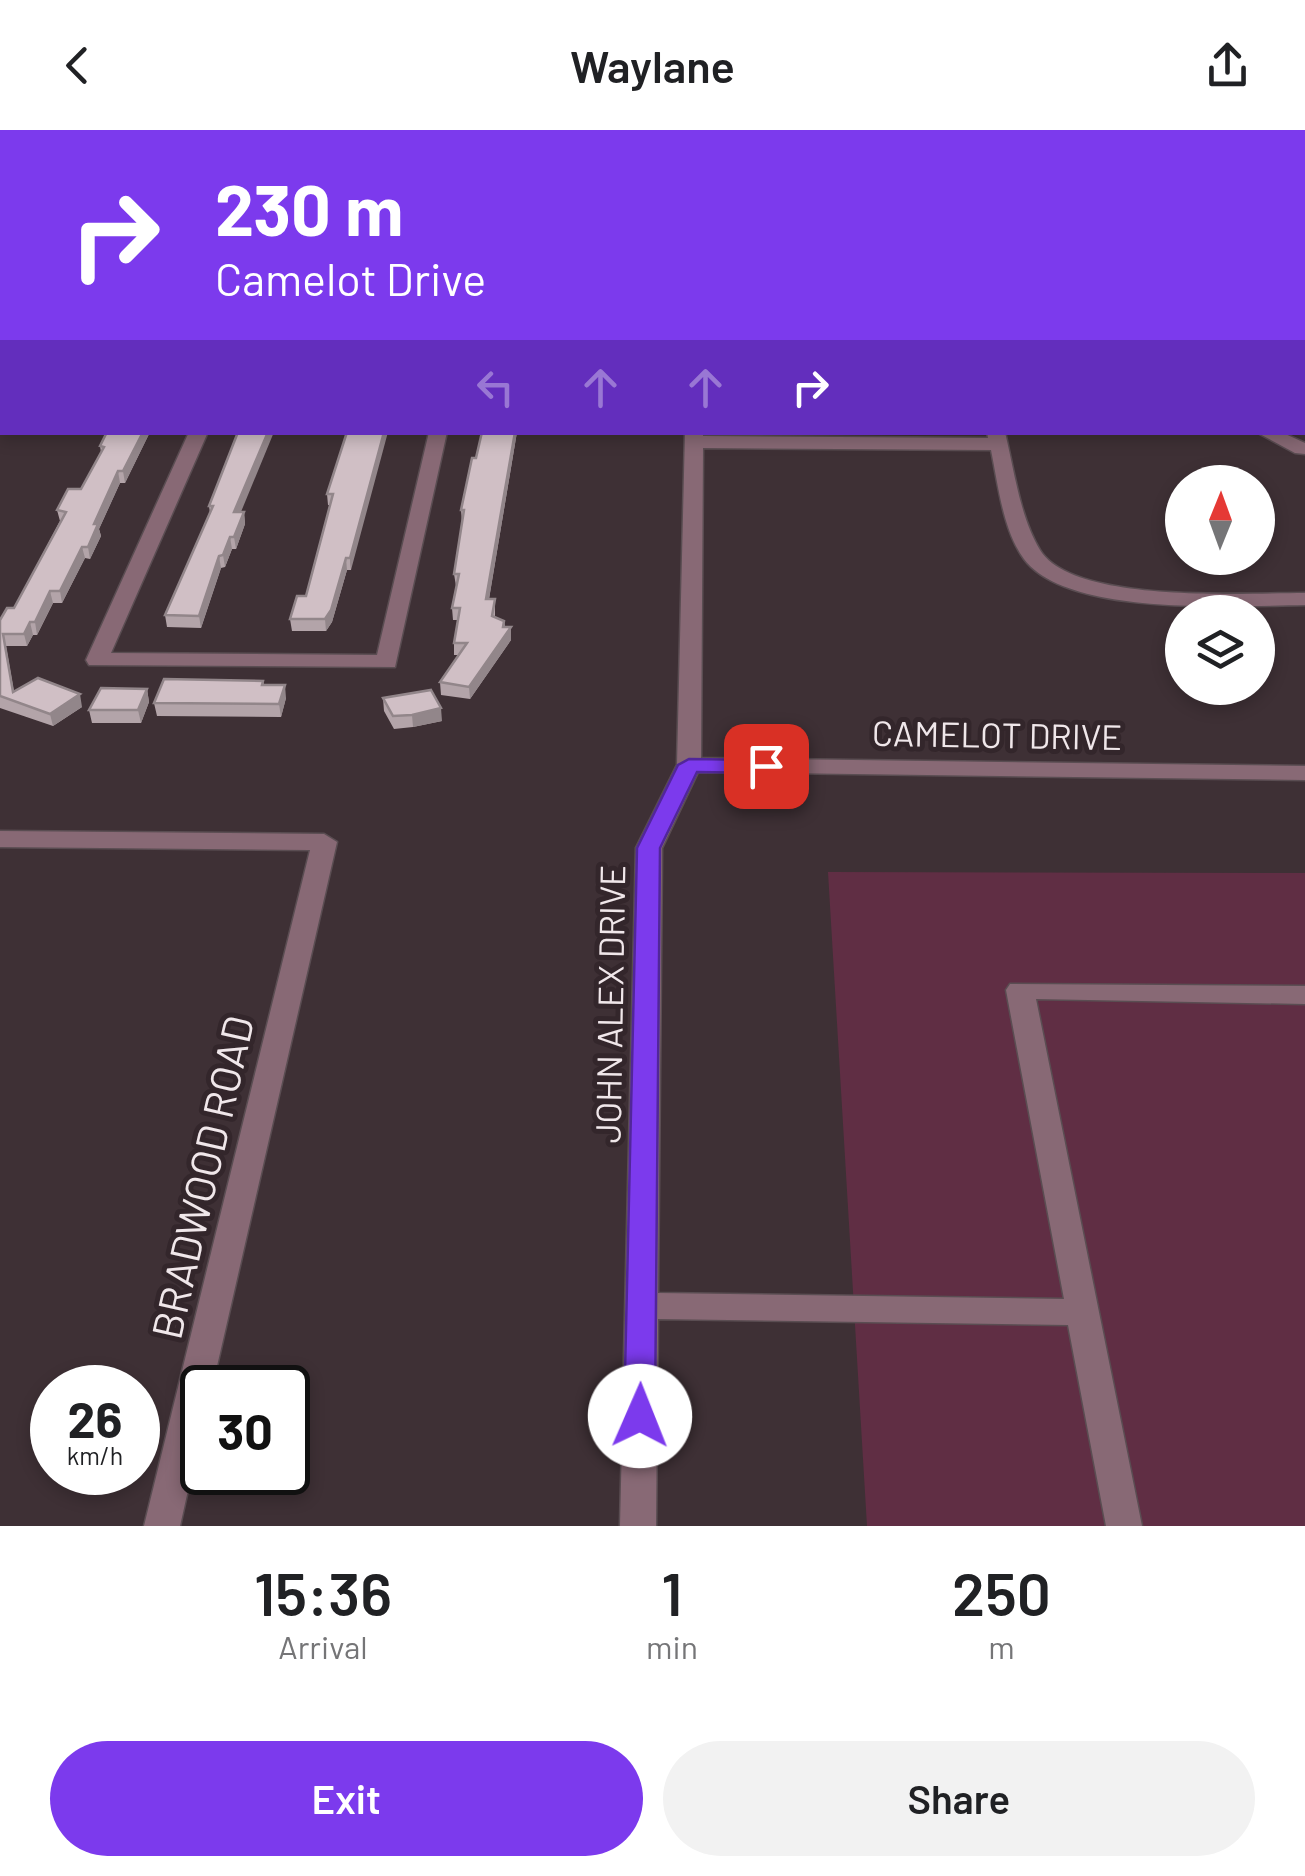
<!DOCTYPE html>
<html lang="en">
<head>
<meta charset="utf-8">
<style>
	body { margin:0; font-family:Barlow,sans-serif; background:#f2f2f2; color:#202124; height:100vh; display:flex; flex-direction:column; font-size:38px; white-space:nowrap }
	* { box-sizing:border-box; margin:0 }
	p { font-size:32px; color:#757577 }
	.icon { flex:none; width:55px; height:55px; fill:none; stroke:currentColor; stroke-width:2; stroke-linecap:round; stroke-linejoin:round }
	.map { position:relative; height:1396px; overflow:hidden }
	.side { display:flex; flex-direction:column; background:#fff; flex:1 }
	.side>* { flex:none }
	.hud { position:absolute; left:0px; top:0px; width:1305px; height:305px; box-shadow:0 5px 15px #0003; background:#7c3aed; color:#fff; overflow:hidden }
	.needle { width:65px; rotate:1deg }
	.tools { position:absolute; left:1165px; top:335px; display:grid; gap:20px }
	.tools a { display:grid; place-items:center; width:110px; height:110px; border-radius:50%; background:#fff; box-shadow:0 5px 15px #0003; font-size:50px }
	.speed { position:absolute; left:30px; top:1235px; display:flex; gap:20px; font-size:50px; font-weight:700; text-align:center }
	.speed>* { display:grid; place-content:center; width:130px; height:130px; border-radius:50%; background:#fff; box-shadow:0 5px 15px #0003; line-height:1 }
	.speed small { font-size:25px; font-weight:400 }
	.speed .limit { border:5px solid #111; border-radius:15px; background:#fff; color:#111 }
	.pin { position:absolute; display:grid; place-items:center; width:85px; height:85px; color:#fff; margin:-42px; border-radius:20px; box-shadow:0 5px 15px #0006 }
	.me { position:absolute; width:110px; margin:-55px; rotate:1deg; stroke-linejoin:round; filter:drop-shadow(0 0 8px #0008) }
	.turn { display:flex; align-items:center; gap:35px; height:210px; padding:0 50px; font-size:45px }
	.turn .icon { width:130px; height:130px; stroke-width:2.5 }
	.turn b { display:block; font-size:70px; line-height:85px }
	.lanes { display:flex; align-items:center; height:95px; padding:0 50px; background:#0003; justify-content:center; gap:50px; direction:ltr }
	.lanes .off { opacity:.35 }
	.eta { display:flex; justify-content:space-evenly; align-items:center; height:170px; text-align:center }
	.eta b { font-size:60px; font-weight:600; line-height:70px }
	.cta { display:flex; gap:20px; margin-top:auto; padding:20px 50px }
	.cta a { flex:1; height:115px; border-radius:60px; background:#7c3aed; color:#fff; font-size:40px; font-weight:600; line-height:115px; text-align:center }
	.cta a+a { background:#f2f2f2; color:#202124 }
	header { display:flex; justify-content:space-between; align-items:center; height:130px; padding:0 50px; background:#fff; font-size:45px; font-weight:600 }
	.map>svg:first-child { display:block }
	.green { fill:#602e44 }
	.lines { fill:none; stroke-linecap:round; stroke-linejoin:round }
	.minor-casing { stroke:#5a4d52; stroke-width:3 }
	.minor { fill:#886975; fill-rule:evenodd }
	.wall { fill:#b3a4a9 }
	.shaded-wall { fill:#92868a }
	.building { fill:#d0bfc5; stroke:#92868a; stroke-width:2.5 }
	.route { fill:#7c3aed; stroke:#51269a; stroke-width:2.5 }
	.labels { text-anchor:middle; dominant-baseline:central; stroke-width:10; stroke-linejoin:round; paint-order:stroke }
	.street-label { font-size:35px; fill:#f0e7ea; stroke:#33262b }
	.near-street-label { font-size:42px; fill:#f0e7ea; stroke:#33262b }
</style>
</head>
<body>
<header><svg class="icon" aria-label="back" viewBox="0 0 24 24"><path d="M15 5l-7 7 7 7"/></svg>Waylane<svg class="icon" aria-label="share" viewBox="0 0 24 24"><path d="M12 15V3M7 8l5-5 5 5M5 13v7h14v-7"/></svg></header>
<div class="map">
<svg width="1305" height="1396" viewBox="0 0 1305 1396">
	<rect width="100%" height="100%" fill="#3e3035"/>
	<path class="green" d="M819 0H1305V66L1302 2Z
		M828 742 1305 743V1396H867Z"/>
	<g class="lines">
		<g class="minor-casing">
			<path id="minor" d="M659 0H673V2H659Z
				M1302 32H1305V40H1302Z
				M0 59H2V67H0Z
				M1302 70H1305V79H1302Z
				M1302 158H1305V168H1302Z
				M189 302H208L111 523 377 525 429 302H447L395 537 89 535 86 530Z
				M685 302H703V306L988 308 987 302H1005C1014 340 1020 387 1040 420 1073 474 1246 463 1305 463V475C1238 476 1067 487 1024 429 1003 401 998 354 991 320L703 318 701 628 1305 636V650L698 642 662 718 658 1163 1064 1169 1006 860 1010 854 1305 856V874L1036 869 1142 1396H1106L1068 1195 658 1189 656 1396H620L636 718 677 635Z
				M1256 302H1281L1305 313V324L1295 323Z
				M0 701 324 704 337 712 212 1258H202V1298L180 1396H144L310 720 0 717Z"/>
		</g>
		<use href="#minor" class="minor"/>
	</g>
	<path class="wall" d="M150 302 125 353H120L99 399 101 406 90 429 85 428 62 473H53L37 505H33L27 516H6L14 562 82 577 53 596 0 578V490L14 478 60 391 57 380 81 359 101 322 100 316Z
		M347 302 351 440H347L332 492 326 501H292L290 489 306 466 330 375H328L327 364Z
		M517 302 489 469H495V487L504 491 505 497H511V510L470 569 441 565 440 552 459 525H454V513L458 490H453L452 478 456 456 454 444 462 392 461 380 476 328Z
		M209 376 244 382 245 394 236 419H232L225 437 221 438 201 498 167 497 165 485 210 383Z
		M263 551 264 555 286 568 281 587 157 586 154 573Z
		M147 559 149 572 141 593H92L89 580Z
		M383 568 442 591 413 597 394 599 384 581Z"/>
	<path class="shaded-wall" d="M143 302H150L125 353 123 341Z
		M268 302H274L236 394 234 382Z
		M384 302H388L351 440 350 428Z
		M515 302H517L487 481 486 469Z
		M118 341 120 353 99 399 101 406 90 429 88 417 94 394Z
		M244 382 245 394 236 419 234 407Z
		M230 407 232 419 225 437 223 425Z
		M82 417 85 428 62 473 60 461Z
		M219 426 221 438 201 498 199 486Z
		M346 428 347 440 332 492 326 501 325 489Z
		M50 461 53 473 37 505 35 492Z
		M504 491 505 506 511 497V510L470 569 469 557Z
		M30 492 33 505 27 516 24 504Z
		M285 555 286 568 281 587 279 574Z
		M147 559 149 572 141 593 138 580Z
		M80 564 82 577 53 596 50 584Z
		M441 578 442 591 413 597 412 585Z"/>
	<path class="building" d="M0 133H2V156L0 160Z
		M107 302H143L123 341H118L94 394H98L88 417H82L60 461H50L35 492H30L24 504H3L13 562 38 548 80 564 50 584 0 566V490L7 478H14L66 382 57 380 68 359H81L104 317 100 316Z
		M238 302H268L234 382H244L234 407H230L223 425 219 426 199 486 165 485 213 376H209Z
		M347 302H384L350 428H346L331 480 325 489H290L297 466H306L333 364H327Z
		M482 302H515L486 469H495L492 486 504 491 503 497H511L469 557 440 552 467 513H454L460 478H452L459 444H454L464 380H461L472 328H476Z
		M164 549 263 551 262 555H285L279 574 154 573Z
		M101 558 147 559 138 580H89Z
		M431 560 441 578 412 585 393 586 383 568Z"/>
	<path class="route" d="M689 629 766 630 777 636 766 643 697 642 660 718 655 1286 651 1295 640 1299 629 1295 624 1286 637 718 678 635Z"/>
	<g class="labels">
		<g class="street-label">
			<text transform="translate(997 604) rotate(1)">CAMELOT DRIVE</text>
			<text transform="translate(609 874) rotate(-89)">JOHN ALEX DRIVE</text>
		</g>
		<g class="near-street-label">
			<text transform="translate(201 1047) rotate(-77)">BRADWOOD ROAD</text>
		</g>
	</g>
</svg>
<div class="tools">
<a><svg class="needle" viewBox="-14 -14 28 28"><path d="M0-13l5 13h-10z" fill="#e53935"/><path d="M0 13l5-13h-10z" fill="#757577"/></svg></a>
<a><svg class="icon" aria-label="layers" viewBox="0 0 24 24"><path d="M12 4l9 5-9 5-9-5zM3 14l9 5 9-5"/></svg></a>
</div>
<div class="speed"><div>26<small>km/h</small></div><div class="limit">30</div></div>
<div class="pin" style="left:766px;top:636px;background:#d93025"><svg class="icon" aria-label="arrive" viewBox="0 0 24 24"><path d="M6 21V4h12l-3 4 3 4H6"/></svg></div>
<svg class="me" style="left:640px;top:1286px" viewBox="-20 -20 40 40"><circle r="19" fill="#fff"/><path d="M0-13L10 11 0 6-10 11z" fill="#7c3aed"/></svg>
<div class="hud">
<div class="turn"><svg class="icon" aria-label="right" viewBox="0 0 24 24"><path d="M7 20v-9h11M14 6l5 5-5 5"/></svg><div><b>230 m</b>Camelot Drive</div></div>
<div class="lanes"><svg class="icon off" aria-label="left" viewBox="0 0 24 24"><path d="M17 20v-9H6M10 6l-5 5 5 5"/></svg><svg class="icon off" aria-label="ahead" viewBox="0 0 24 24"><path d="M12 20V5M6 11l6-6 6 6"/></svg><svg class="icon off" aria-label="ahead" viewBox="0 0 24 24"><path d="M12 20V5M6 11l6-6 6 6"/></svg><svg class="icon" aria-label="right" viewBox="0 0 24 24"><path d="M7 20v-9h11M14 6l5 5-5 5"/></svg></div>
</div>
</div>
<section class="side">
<div class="eta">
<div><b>15:36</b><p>Arrival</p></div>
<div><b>1</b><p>min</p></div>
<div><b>250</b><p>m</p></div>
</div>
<div class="cta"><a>Exit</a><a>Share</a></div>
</section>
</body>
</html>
